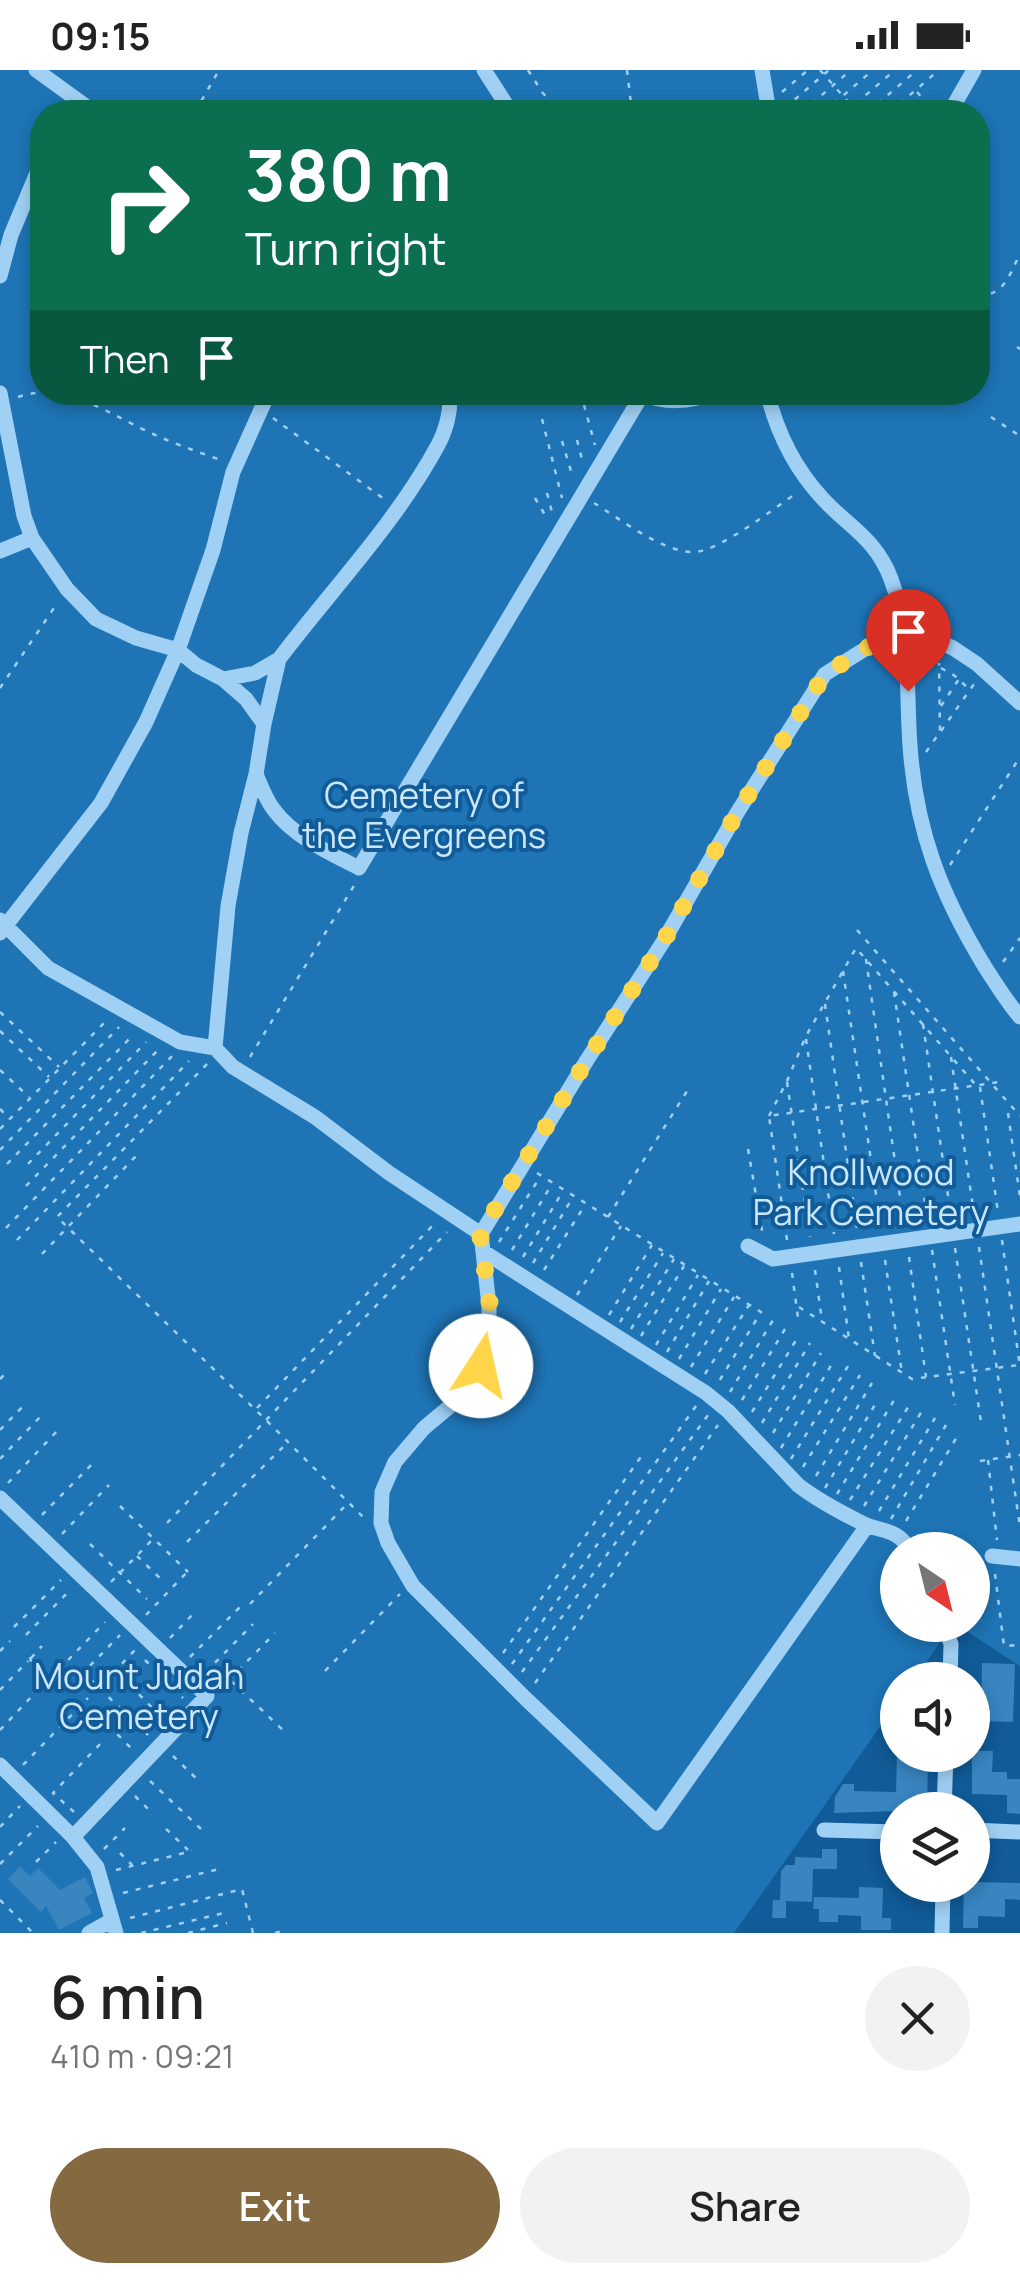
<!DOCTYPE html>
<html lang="en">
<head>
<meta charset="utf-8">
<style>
	body { margin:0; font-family:Manrope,sans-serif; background:#f2f2f2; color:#222; height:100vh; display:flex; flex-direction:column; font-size:38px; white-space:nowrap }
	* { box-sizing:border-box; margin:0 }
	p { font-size:32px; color:#767676 }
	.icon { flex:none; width:55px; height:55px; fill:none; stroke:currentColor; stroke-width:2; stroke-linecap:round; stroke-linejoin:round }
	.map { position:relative; height:1863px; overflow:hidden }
	.drawer { display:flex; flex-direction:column; background:#fff; flex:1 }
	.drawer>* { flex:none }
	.hud { position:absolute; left:30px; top:30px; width:960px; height:305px; border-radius:40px; box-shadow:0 5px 15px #0003; background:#0b6e4f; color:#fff; overflow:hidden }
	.needle { width:65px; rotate:145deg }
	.controls { position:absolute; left:880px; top:1462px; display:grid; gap:20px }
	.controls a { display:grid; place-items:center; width:110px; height:110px; border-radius:50%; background:#fff; box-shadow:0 5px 15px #0003; font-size:50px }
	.pin { position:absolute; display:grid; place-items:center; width:85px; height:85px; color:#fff; margin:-102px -42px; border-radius:50% 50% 50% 0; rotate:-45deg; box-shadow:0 0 10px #0007 }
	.pin .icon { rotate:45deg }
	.me { position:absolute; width:110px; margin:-55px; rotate:10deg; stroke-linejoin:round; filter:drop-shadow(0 0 8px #0008) }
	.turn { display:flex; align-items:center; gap:35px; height:210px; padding:0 50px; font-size:45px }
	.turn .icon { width:130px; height:130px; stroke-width:2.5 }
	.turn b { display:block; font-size:70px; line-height:85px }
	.then { display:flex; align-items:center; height:95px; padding:0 50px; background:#0003; gap:20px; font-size:38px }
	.round { display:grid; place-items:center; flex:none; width:105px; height:105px; border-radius:52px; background:#f2f2f2 }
	.head { display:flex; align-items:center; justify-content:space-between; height:170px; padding:0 50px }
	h1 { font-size:60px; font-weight:600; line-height:75px }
	.button { display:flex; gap:20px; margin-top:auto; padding:20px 50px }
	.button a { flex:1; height:115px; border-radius:60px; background:#856940; color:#fff; font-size:40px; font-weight:600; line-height:115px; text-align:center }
	.button a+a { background:#f2f2f2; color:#222 }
	.status { display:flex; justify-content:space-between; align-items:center; height:70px; padding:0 50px; background:#fff; direction:ltr }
	.status svg { height:28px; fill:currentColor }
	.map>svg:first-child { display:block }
	.green { fill:#1e74b5; fill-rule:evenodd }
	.building { fill:#3885c0 }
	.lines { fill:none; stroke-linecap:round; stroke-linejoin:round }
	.path { stroke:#a0d0f4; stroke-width:2.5; stroke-dasharray:5 8; stroke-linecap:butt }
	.minor { stroke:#a0d0f4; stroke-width:15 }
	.route { stroke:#ffd54a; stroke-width:18; stroke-dasharray:0 32.4 }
	.labels { text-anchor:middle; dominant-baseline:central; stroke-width:8; stroke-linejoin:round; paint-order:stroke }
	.park-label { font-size:35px; fill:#c9e7fe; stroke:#105b98 }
</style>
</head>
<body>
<div class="status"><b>09:15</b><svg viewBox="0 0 49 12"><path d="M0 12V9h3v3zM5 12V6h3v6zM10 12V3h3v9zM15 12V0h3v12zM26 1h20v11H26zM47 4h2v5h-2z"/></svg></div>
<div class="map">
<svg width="1020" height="1863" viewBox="0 0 1020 1863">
	<rect width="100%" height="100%" fill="#105b98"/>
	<path class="green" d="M0 0H1020V1596L957 1555H972V1480H898V1555H953L942 1564 941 1571 914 1610H898L897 1633 734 1863H0ZM42 42H978V322H42Z"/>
	<path class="building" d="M982 1593 1015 1594 1013 1652 981 1651Z
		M972 1681H993L992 1702H1007V1709H1020V1744L1007 1743V1725L972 1724Z
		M897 1685H928L927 1740 834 1743 835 1727 843 1714H854V1721L896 1722Z
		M822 1779H837V1799H813L812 1832 786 1831V1848H772L773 1830H780L781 1801 786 1795H795V1787L822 1788Z
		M20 1796 30 1806 38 1798 60 1820 85 1807 93 1823 84 1828 92 1843 59 1860 46 1836 41 1842 8 1809Z
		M972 1812 1020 1813V1830L1005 1829V1847L978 1846V1858H963L964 1815H972Z
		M859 1817 883 1818 882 1848H891V1860H861V1846L838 1845V1852H819V1839H813L814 1827 859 1828Z"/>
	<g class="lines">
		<path class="path" d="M528 0 542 22 555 37 549 42
			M627 0 632 42
			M820 0 857 42
			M782 22 808 0
			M917 22 935 42
			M785 38 829 0
			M195 42 219 0
			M802 42 851 0
			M824 42 873 0
			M846 42 895 0
			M868 42 917 0
			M890 42 939 0
			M978 226C1005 225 1009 205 1020 184
			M1017 277 1020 279
			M18 327C65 310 112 346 153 364 175 374 198 382 221 390
			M584 335 595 375
			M991 347 1020 366
			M273 348 384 429
			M542 349 562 428
			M577 370 583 393
			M562 371 573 408
			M547 423 553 446
			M535 428 548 450
			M594 433C620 449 664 483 694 482 720 481 774 438 797 423
			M941 598 955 606 970 620
			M0 618 58 532
			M941 636 959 609
			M941 661 974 614
			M926 682 940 662 939 593
			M950 795 1020 687
			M857 860 1020 1046
			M866 889 904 1155
			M1003 892 1020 868
			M843 901 881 1158
			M894 922 928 1153
			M825 934 857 1159
			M0 942 59 997
			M923 954 951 1146
			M0 961 49 1007
			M806 969 834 1164
			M250 987 355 814
			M951 987 974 1144
			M207 994 57 1147 266 1350 366 1450
			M0 1000 29 1027
			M787 1012 810 1167
			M980 1017 998 1142
			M0 1039 9 1048
			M1008 1043 1020 1127
			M769 1046 787 1011 806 966 856 878 975 1014
			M0 1059 107 950
			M748 1079 763 1166
			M0 1080 119 957
			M7 1094 133 965
			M28 1094 146 972
			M537 1103 761 1242 718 1313
			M26 1116 159 979
			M608 1147 689 1018
			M6 1158 173 985
			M17 1170 189 991
			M787 1170 769 1046 999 1012
			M1002 1170 1020 1297
			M499 1172 540 1107
			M979 1177 1020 1457
			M955 1178 981 1352
			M512 1180 552 1114
			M932 1180 955 1335
			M42 1184 136 1086
			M523 1187 563 1121
			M909 1187 926 1307
			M885 1190 902 1303
			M861 1192 875 1286
			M533 1193 573 1127
			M839 1197 849 1269
			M544 1200 585 1135
			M815 1200 822 1251
			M792 1203 798 1248
			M577 1225 621 1156
			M799 1237 912 1309 1019 1295
			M609 1245 652 1175
			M620 1252 663 1183
			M631 1259 674 1189
			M641 1266 684 1196
			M656 1275 698 1205
			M667 1282 709 1211
			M679 1289 721 1219
			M691 1297 734 1227
			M705 1304 749 1235
			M0 1309 4 1305
			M730 1322 773 1250
			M742 1330 785 1259
			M257 1338 435 1153
			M752 1342 798 1267
			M762 1353 810 1273
			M0 1360 27 1332
			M773 1363 821 1283
			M781 1378 835 1289
			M0 1389 41 1346
			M791 1389 848 1296
			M988 1390 997 1470
			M980 1391 1020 1385
			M803 1397 860 1305
			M816 1406 872 1313
			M8 1413 59 1359
			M825 1418 876 1333
			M837 1424 896 1327
			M850 1430 910 1334
			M120 1436 188 1502
			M864 1436 922 1341
			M879 1441 935 1348
			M42 1445 95 1391
			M891 1449 946 1355
			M906 1451 960 1362
			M167 1453 447 1162
			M62 1464 109 1415
			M187 1472 287 1373
			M90 1474 147 1529
			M137 1486 165 1513
			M995 1504 1004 1576 1020 1575
			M111 1512 154 1468
			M250 1534 347 1434
			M146 1545 190 1499
			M14 1557 61 1510
			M26 1565 71 1519
			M170 1568 195 1542
			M0 1581 10 1571
			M503 1583 645 1381
			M190 1587 241 1536
			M29 1588 31 1589 30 1592 28 1591Z
			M31 1588 42 1576
			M145 1590 183 1628
			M512 1594 696 1336
			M325 1601 400 1524
			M206 1602 253 1554
			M522 1602 708 1345
			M113 1603 135 1580
			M81 1605 120 1565
			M90 1609 148 1665
			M231 1611 284 1661
			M535 1613 718 1355
			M130 1615 163 1649
			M41 1618 105 1552
			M220 1619 275 1563
			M0 1620 28 1591
			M99 1646 133 1680
			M0 1660 34 1624
			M173 1686 199 1711
			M23 1695 88 1628
			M150 1711 201 1759
			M135 1726 150 1741
			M74 1742 53 1723 103 1671
			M0 1757 20 1736
			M166 1759 188 1780
			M104 1779 125 1758
			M120 1783 132 1795
			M36 1792 56 1772
			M0 1794 38 1756
			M116 1800 192 1781
			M123 1823 219 1799
			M0 1830 33 1863
			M130 1848 242 1819 253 1863
			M141 1863 228 1842
			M188 1863 227 1853
			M275 1863 282 1861"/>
		<path class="minor" d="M36 0 94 42
			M484 0 511 42
			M762 0 769 42
			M950 42 974 0
			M0 206 11 165 42 91
			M637 322C665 334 688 333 716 322
			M767 322C777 363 794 398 823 429 850 458 876 469 891 509 911 562 906 620 910 676 916 761 941 825 985 897 996 914 1007 932 1020 947
			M0 323 24 446 32 468 67 519 96 549 136 568 178 580 196 595 223 609 255 603 279 589C332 519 396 453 438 375 446 360 452 339 449 322
			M0 481 32 468
			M223 609 246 629 264 654
			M256 704C261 716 266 730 274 740 294 767 330 783 359 798L642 325
			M0 850 48 898 180 972 215 978 233 997 315 1047 389 1103 481 1164
			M0 863 101 733 146 652 178 580 213 480 233 402 269 322
			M215 978 228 836 241 763 256 704 264 654 279 589
			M748 1176 773 1189 1020 1154
			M484 1182 706 1323 728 1341 798 1415C817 1430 840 1442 862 1453 882 1463 896 1457 910 1480
			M0 1428 207 1626 73 1767
			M867 1456 657 1753 525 1628 413 1516 388 1473 381 1453 382 1422 395 1392 424 1358 461 1327 481 1296 489 1262V1236L481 1164 587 990 663 872 737 743 825 604 886 566 904 563 930 568 953 578 977 594 1020 633
			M992 1486 1020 1489
			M944 1555 951 1574 950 1610
			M0 1695 73 1767 97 1797 116 1863
			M944 1740 946 1685
			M824 1760 898 1762
			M972 1760 1020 1762
			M89 1863 112 1850
			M942 1863 943 1815"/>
	</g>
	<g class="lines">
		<path class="route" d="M481 1296 488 1262 490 1236 480 1164 587 990 663 872 737 743 825 604 886 566 904 564 908 621"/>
	</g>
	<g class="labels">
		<g class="park-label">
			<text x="424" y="725">Cemetery of<tspan x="424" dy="40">the Evergreens</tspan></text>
			<text x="871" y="1102">Knollwood<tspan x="871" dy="40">Park Cemetery</tspan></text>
			<text x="139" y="1606">Mount Judah<tspan x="139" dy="40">Cemetery</tspan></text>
		</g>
	</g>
</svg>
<div class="controls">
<a><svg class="needle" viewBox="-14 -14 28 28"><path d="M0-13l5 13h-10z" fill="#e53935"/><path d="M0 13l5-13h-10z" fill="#767676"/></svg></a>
<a><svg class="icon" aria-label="sound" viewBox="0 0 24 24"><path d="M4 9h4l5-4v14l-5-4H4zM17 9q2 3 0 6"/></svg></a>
<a><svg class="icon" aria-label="layers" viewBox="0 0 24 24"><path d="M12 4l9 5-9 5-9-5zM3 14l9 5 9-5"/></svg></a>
</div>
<div class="pin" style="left:908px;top:621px;background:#d93025"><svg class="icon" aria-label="arrive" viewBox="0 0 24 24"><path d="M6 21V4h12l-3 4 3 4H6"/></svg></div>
<svg class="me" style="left:481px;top:1296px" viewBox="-20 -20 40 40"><circle r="19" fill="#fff"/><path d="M0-13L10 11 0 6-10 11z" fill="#ffd54a"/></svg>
<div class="hud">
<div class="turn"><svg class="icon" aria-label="right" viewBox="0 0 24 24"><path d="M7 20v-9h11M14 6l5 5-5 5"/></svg><div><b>380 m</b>Turn right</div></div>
<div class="then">Then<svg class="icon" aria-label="arrive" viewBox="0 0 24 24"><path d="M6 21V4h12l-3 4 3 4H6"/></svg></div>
</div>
</div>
<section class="drawer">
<div class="head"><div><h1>6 min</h1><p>410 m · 09:21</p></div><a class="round"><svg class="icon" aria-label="close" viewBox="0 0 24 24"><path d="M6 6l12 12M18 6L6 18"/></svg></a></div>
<div class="button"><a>Exit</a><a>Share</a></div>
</section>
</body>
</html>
